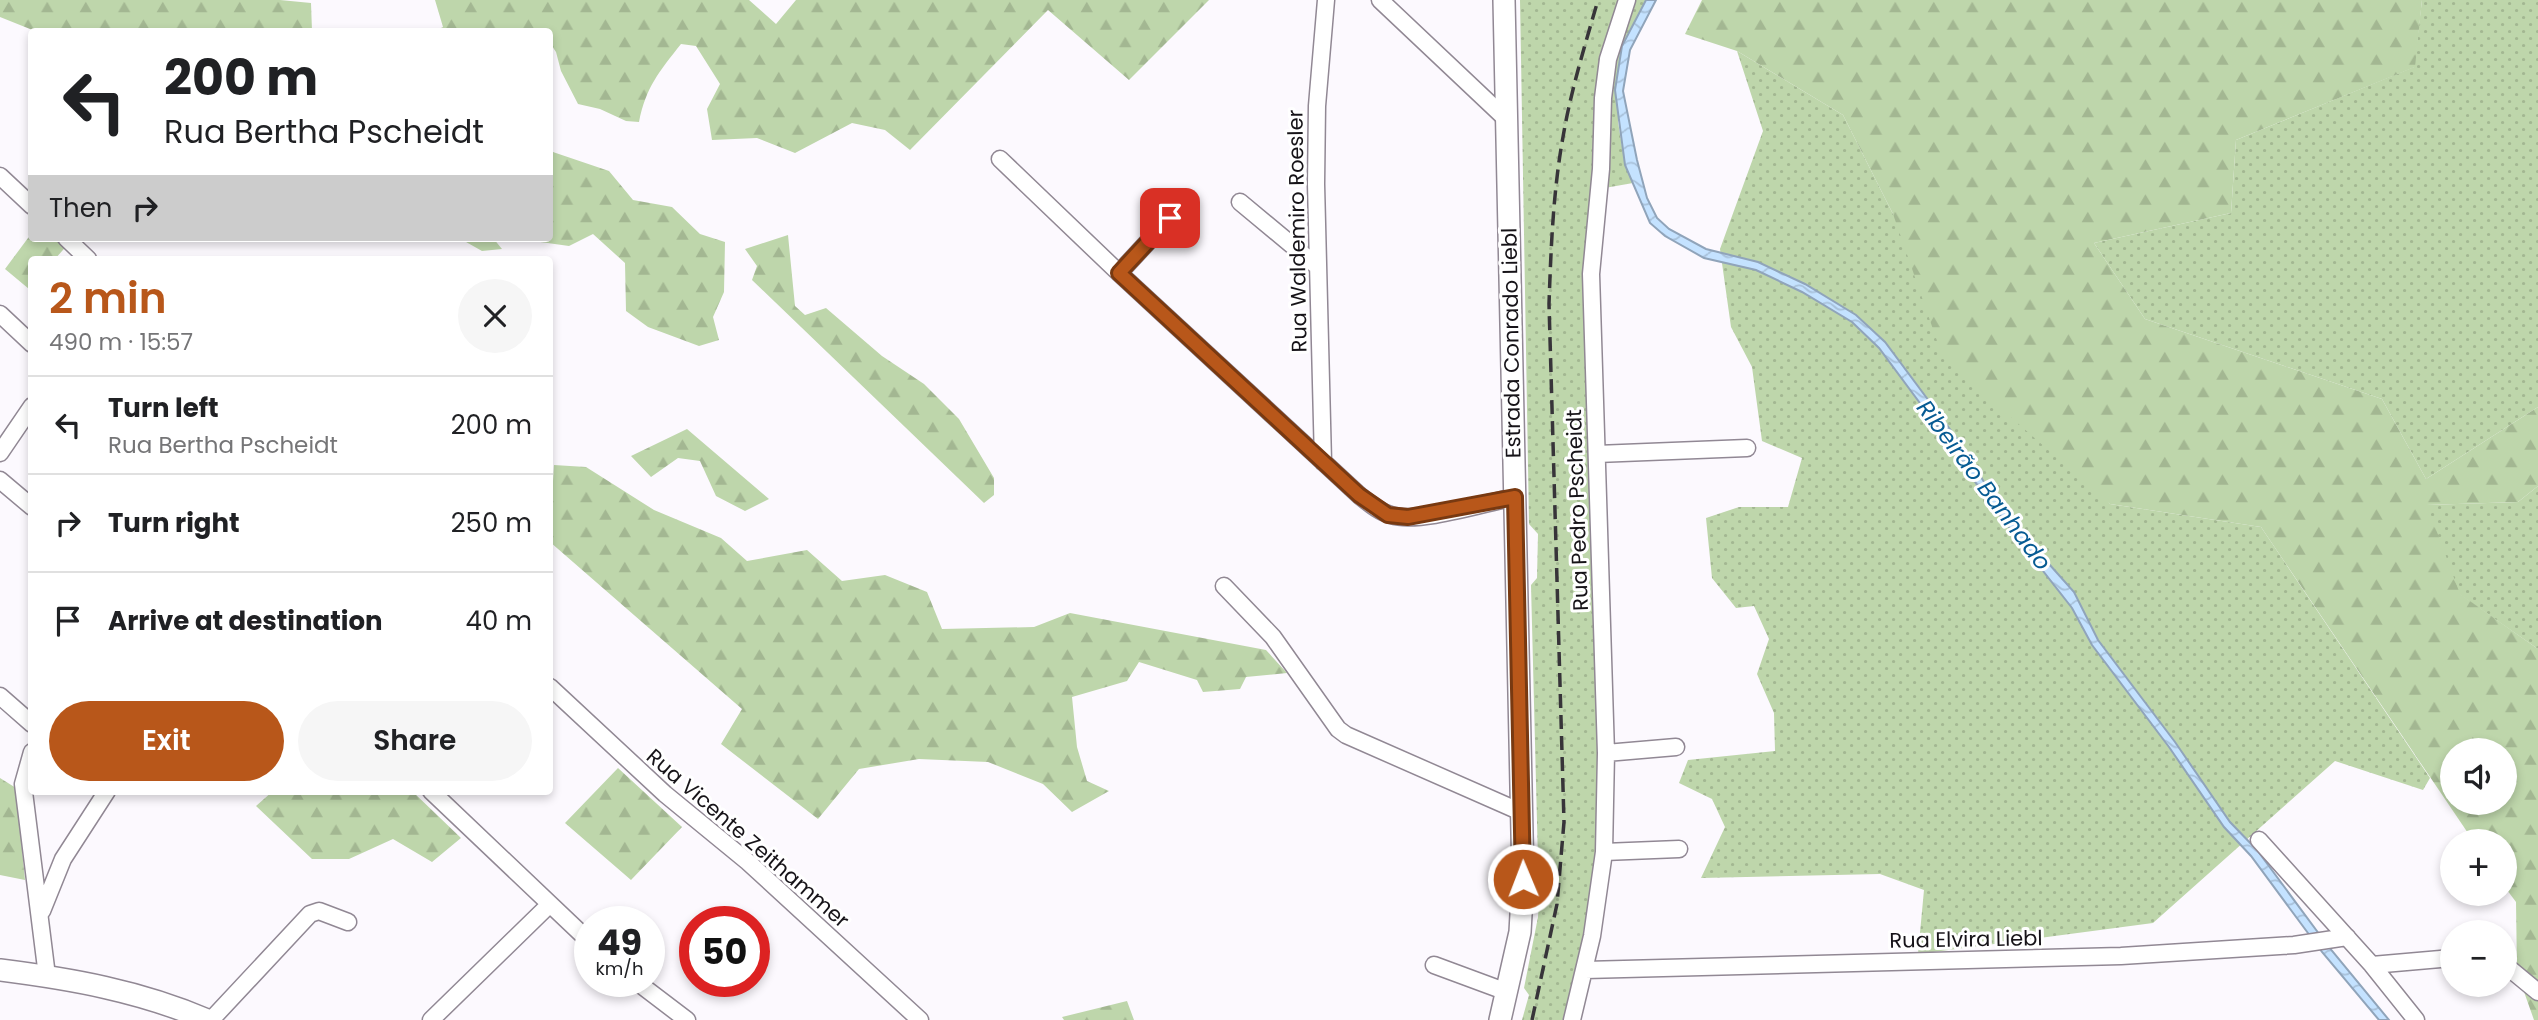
<!DOCTYPE html>
<html lang="en">
<head>
<meta charset="utf-8">
<style>
	body { margin:0; font-family:Poppins,sans-serif; background:#f6f6f6; color:#202124; height:100vh; display:flex; flex-direction:column; font-size:26px; white-space:nowrap }
	* { box-sizing:border-box; margin:0 }
	p { font-size:23px; color:#757577 }
	.icon { flex:none; width:38px; height:38px; fill:none; stroke:currentColor; stroke-width:2; stroke-linecap:round; stroke-linejoin:round }
	.map { position:relative; flex:1; overflow:hidden }
	.sheet { position:absolute; left:28px; top:256px; width:525px; height:539px; display:flex; flex-direction:column; background:#fff; border-radius:7px; box-shadow:0 4px 10px #0003 }
	.sheet>* { flex:none }
	.top-card { position:absolute; left:28px; top:28px; width:525px; height:214px; border-radius:7px; box-shadow:0 4px 10px #0003; background:#fff; color:#202124; overflow:hidden }
	.buttons { position:absolute; left:2440px; top:738px; display:grid; gap:14px }
	.buttons a { display:grid; place-items:center; width:77px; height:77px; border-radius:50%; background:#fff; box-shadow:0 4px 10px #0003; font-size:35px }
	.speed { position:absolute; left:574px; top:906px; display:flex; gap:14px; font-size:35px; font-weight:700; text-align:center }
	.speed>* { display:grid; place-content:center; width:91px; height:91px; border-radius:50%; background:#fff; box-shadow:0 4px 10px #0003; line-height:1 }
	.speed small { font-size:18px; font-weight:400 }
	.speed .limit { border:10px solid #d22; background:#fff; color:#111 }
	.pin { position:absolute; display:grid; place-items:center; width:60px; height:60px; color:#fff; margin:-30px; border-radius:14px; box-shadow:0 4px 10px #0006 }
	.me { position:absolute; width:77px; margin:-38px; rotate:359deg; stroke-linejoin:round; filter:drop-shadow(0 0 5px #0008) }
	.turn { display:flex; align-items:center; gap:24px; height:147px; padding:0 21px; font-size:32px }
	.turn .icon { width:91px; height:91px; stroke-width:2.5 }
	.turn b { display:block; font-size:49px; line-height:60px }
	.then { display:flex; align-items:center; height:66px; padding:0 21px; background:#0003; gap:14px; font-size:26px }
	.round { display:grid; place-items:center; flex:none; width:74px; height:74px; border-radius:37px; background:#f6f6f6 }
	.headline { display:flex; align-items:center; justify-content:space-between; height:119px; padding:0 21px }
	h1 { font-size:42px; font-weight:600; line-height:52px; color:#b8571a }
	.cta { display:flex; gap:14px; margin-top:auto; padding:14px 21px }
	.cta a { flex:1; height:80px; border-radius:42px; background:#b8571a; color:#fff; font-size:28px; font-weight:600; line-height:80px; text-align:center }
	.cta a+a { background:#f6f6f6; color:#202124 }
	ul { padding:0; list-style:none }
	li { display:flex; align-items:center; gap:21px; height:98px; padding:0 21px; border-top:2px solid #e0e0e0 }
	li div { flex:1 }
	li b { display:block; font-size:26px }
	li em { font-style:normal }
	.map>svg:first-child { display:block }
	.grass { fill:url(#grass-dots) }
	.forest { fill:url(#forest-firs); fill-rule:evenodd }
	.water { fill:url(#water-waves); stroke:#90a4ba; stroke-width:2 }
	.lines { fill:none; stroke-linecap:round; stroke-linejoin:round }
	.street-casing { stroke:#918894; stroke-width:19 }
	.secondary-casing { stroke:#918894; stroke-width:24 }
	.street { stroke:#fff; stroke-width:16 }
	.secondary { stroke:#fff; stroke-width:21 }
	.rail { stroke:#373439; stroke-width:3.5; stroke-dasharray:14 7; stroke-linecap:butt }
	.route-casing { stroke:#783911; stroke-width:18 }
	.route { stroke:#b8571a; stroke-width:12 }
	.labels { text-anchor:middle; dominant-baseline:central; stroke-width:6; stroke-linejoin:round; paint-order:stroke }
	.street-label { font-size:21px; fill:#161318; stroke:#fff }
	.water-label { font-size:23px; font-style:italic; fill:#065b93; stroke:#fff }
</style>
</head>
<body>
<div class="map">
<svg width="2538" height="1020" viewBox="0 0 2538 1020">
	<defs>
		<pattern id="grass-dots" width="8" height="8" patternUnits="userSpaceOnUse" patternTransform="scale(1.75)"><rect width="8" height="8" fill="#bed6ab"/><path d="M2 2h.1M6 6h.1" fill="none" stroke="#a3b792" stroke-width="1.8" stroke-linecap="round"/></pattern>
		<pattern id="forest-firs" width="22" height="20" patternUnits="userSpaceOnUse" patternTransform="scale(1.75)"><rect width="22" height="20" fill="#bed6ab"/><path d="M5 1l3.5 6h-7zM16 11l3.5 6h-7z" fill="#a3b792"/></pattern>
		<pattern id="water-waves" width="16" height="10" patternUnits="userSpaceOnUse" patternTransform="scale(1.75)"><rect width="16" height="10" fill="#c4e2ff"/><path d="M0 5q4-4 8 0t8 0" fill="none" stroke="#a8c1da"/></pattern>
	</defs>
	<rect width="100%" height="100%" fill="#fcf9fe"/>
	<path class="grass" d="M1520 0H1646L1622 46 1618 122 1625 165 1633 183 1599 189 1591 274 1604 852 1572 1020H1522L1529 995 1524 988 1538 917 1539 901 1531 585 1537 578 1538 534 1529 524Z
		M2422 0H2538V407L2426 479 2382 399 2145 319 2094 243 2231 213 2236 140 2414 67Z
		M1737 51 1843 115 1893 214 2110 504 2261 527 2430 778 2423 790 2335 761 2153 923 1918 954 1924 890 1880 874 1701 878 1725 827 1712 799 1679 783 1688 760 1775 751 1774 713 1757 674 1769 639 1754 606 1736 608 1712 578 1706 518 1739 507H1788L1802 458 1762 441 1752 367 1731 327 1720 249 1763 131Z
		M2538 486V649L2459 594 2426 505 2518 502Z"/>
	<path class="forest" d="M0 0H280L311 3 312 31H35L0 17Z
		M435 0H749L776 24 796 0H1209L1129 80 1048 10 910 150 885 130 852 123 795 153 757 138 712 140 707 109 720 84 696 46 681 44C659 72 646 87 639 122L626 121 600 109 578 104 561 71 556 52 550 43V32L435 31 443 27Z
		M1702 0H2422L2415 67 2236 140 2231 213 2094 243 2145 319 2382 399 2426 479 2538 407V486L2518 502 2427 505 2460 594 2538 649V1020H2534L2517 972 2516 902 2504 886V842H2474L2261 527 2110 504 1943 358 1893 214 1843 115 1737 51 1685 34ZM2452 751H2504V803H2452Z
		M550 151 609 171 633 200 672 207 700 234 725 242 724 292 713 317 719 340 699 346 648 327 626 311 625 263 593 234 569 246 526 240V238H550Z
		M31 234 32 238H66L70 242 55 259H32L31 286 29 289 5 269Z
		M788 235 795 306 805 315 826 308 882 356 924 384 959 419 994 478V495L984 503 752 280 757 266 745 249Z
		M459 238H493L502 249 482 251Z
		M687 429 769 499 745 511 716 496 700 461 678 458 651 477 631 456Z
		M554 465 586 467 654 510 721 538 747 561 807 550 842 581 885 575 927 592 942 629 1034 627 1070 613 1266 650 1287 673 1246 677 1240 689 1203 692 1197 680 1139 662 1127 681 1072 697 1077 747 1087 781 1109 791 1072 812 1043 784 988 762 919 759 859 769 818 819 721 744 742 709 550 542V481H553Z
		M618 768 682 827 631 880 565 823Z
		M0 778 16 788 25 880 0 875Z
		M273 791H412L461 838 432 862 393 839 349 859H312L256 806Z
		M1127 1001 1134 1020H1064L1062 1017Z"/>
	<path class="water" d="M1646 0H1656L1630 50 1623 91 1637 160 1647 198 1657 218 1669 229 1706 249 1758 262 1805 284 1856 315 1885 342 1958 440 1989 490 2041 555 2074 592 2098 640 2175 742 2230 822 2257 850 2328 946 2389 1020H2379L2322 952 2251 856 2224 827 2169 747 2092 645 2072 608 1983 494 1951 445 1879 348 1852 322 1802 292 1756 270 1704 258 1665 236 1650 223 1625 165 1615 90 1622 46Z"/>
	<g class="lines">
		<g class="street-casing">
			<path id="street" d="M1380 0 1505 118
				M1000 159 1119 273 1359 495C1369 503 1379 512 1391 515 1419 524 1484 503 1515 497
				M0 176 32 206
				M1240 202 1317 266
				M66 238 88 259
				M1119 273 1170 218
				M0 314 32 344
				M0 453 32 406
				M1597 454 1747 448
				M1323 462 1316 184 1317 106 1326 0
				M0 480 32 507
				M1224 586 1273 637 1338 729 1346 735 1521 812
				M550 687 665 794 748 862 920 1020
				M0 696 32 724
				M32 752 23 784 47 976
				M1606 753 1676 747
				M431 791 590 942
				M2259 840 2372 965 2416 1020
				M1604 852 1679 849
				M42 911 63 859 107 791
				M2504 964 2538 992
				M1434 965 1507 992
				M2372 965 2452 958
				M1585 970 2121 956 2294 945 2347 937
				M637 982 687 1020
				M211 1020 310 914 319 911 348 922
				M431 1020 549 905
				M1572 1020 1592 936 1604 852 1606 753 1591 274 1601 169 1603 98 1608 59 1627 0"/>
		</g>
		<g class="secondary-casing">
			<path id="secondary" d="M0 970C71 979 140 991 207 1020
				M1500 1020 1520 932 1523 879 1504 0"/>
		</g>
		<use href="#street" class="street"/>
		<use href="#secondary" class="secondary"/>
		<path class="rail" d="M1532 1020 1557 904 1564 822 1549 304C1551 248 1553 192 1563 137 1571 90 1585 45 1598 0"/>
	</g>
	<g class="lines">
		<g class="route-casing">
			<path id="route" d="M1170 218 1119 273 1359 495 1388 515 1408 517 1515 497 1523 879"/>
		</g>
		<use href="#route" class="route"/>
	</g>
	<g class="labels">
		<g class="street-label">
			<text transform="translate(1297 231) rotate(-91)">Rua Waldemiro Roesler</text>
			<text transform="translate(1511 343) rotate(-91)">Estrada Conrado Liebl</text>
			<text transform="translate(1577 510) rotate(-92)">Rua Pedro Pscheidt</text>
			<text transform="translate(748 838) rotate(41)">Rua Vicente Zeithammer</text>
			<text transform="translate(1966 939) rotate(-1)">Rua Elvira Liebl</text>
		</g>
		<g class="water-label">
			<text transform="translate(1984 485) rotate(53)">Ribeirão Banhado</text>
		</g>
	</g>
</svg>
<div class="buttons">
<a><svg class="icon" aria-label="sound" viewBox="0 0 24 24"><path d="M4 9h4l5-4v14l-5-4H4zM17 9q2 3 0 6"/></svg></a>
<a>+</a>
<a>−</a>
</div>
<div class="speed"><div>49<small>km/h</small></div><div class="limit">50</div></div>
<div class="pin" style="left:1170px;top:218px;background:#d93025"><svg class="icon" aria-label="arrive" viewBox="0 0 24 24"><path d="M6 21V4h12l-3 4 3 4H6"/></svg></div>
<svg class="me" style="left:1523px;top:879px" viewBox="-20 -20 40 40"><circle r="17" fill="#b8571a" stroke="#fff" stroke-width="3"/><path d="M0-11L8 9 0 5-8 9z" fill="#fff"/></svg>
<div class="top-card">
<div class="turn"><svg class="icon" aria-label="left" viewBox="0 0 24 24"><path d="M17 20v-9H6M10 6l-5 5 5 5"/></svg><div><b>200 m</b>Rua Bertha Pscheidt</div></div>
<div class="then">Then<svg class="icon" aria-label="right" viewBox="0 0 24 24"><path d="M7 20v-9h11M14 6l5 5-5 5"/></svg></div>
</div>
<section class="sheet">
<div class="headline"><div><h1>2 min</h1><p>490 m · 15:57</p></div><a class="round"><svg class="icon" aria-label="close" viewBox="0 0 24 24"><path d="M6 6l12 12M18 6L6 18"/></svg></a></div>
<ul>
<li><svg class="icon" aria-label="left" viewBox="0 0 24 24"><path d="M17 20v-9H6M10 6l-5 5 5 5"/></svg><div><b>Turn left</b><p>Rua Bertha Pscheidt</p></div><em>200 m</em></li>
<li><svg class="icon" aria-label="right" viewBox="0 0 24 24"><path d="M7 20v-9h11M14 6l5 5-5 5"/></svg><div><b>Turn right</b></div><em>250 m</em></li>
<li><svg class="icon" aria-label="arrive" viewBox="0 0 24 24"><path d="M6 21V4h12l-3 4 3 4H6"/></svg><div><b>Arrive at destination</b></div><em>40 m</em></li>
</ul>
<div class="cta"><a>Exit</a><a>Share</a></div>
</section>
</div>
</body>
</html>
